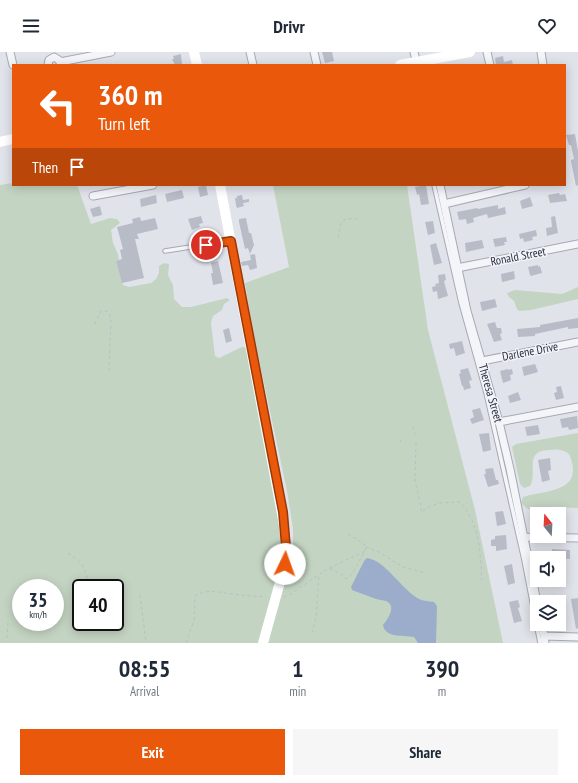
<!DOCTYPE html>
<html lang="en">
<head>
<meta charset="utf-8">
<style>
	body { margin:0; font-family:"PT Sans Narrow",sans-serif; background:#f6f6f7; color:#1f2937; height:100vh; display:flex; flex-direction:column; font-size:15px; white-space:nowrap }
	* { box-sizing:border-box; margin:0 }
	p { font-size:13px; color:#747a83 }
	.icon { flex:none; width:22px; height:22px; fill:none; stroke:currentColor; stroke-width:2; stroke-linecap:round; stroke-linejoin:round }
	.map { position:relative; height:591px; overflow:hidden }
	.drawer { display:flex; flex-direction:column; background:#fff; flex:1 }
	.drawer>* { flex:none }
	.banner { position:absolute; left:12px; top:12px; width:554px; height:122px; border-radius:0px; box-shadow:0 2px 10px #0003; background:#ea580c; color:#fff; overflow:hidden }
	.needle { width:26px; rotate:342deg }
	.controls { position:absolute; left:530px; top:455px; display:grid; gap:8px }
	.controls a { display:grid; place-items:center; width:36px; height:36px; border-radius:0px; background:#fff; box-shadow:0 2px 10px #0003; font-size:20px }
	.speed { position:absolute; left:12px; top:527px; display:flex; gap:8px; font-size:20px; font-weight:700; text-align:center }
	.speed>* { display:grid; place-content:center; width:52px; height:52px; border-radius:50%; background:#fff; box-shadow:0 2px 10px #0003; line-height:1 }
	.speed small { font-size:10px; font-weight:400 }
	.speed .limit { border:2px solid #111; border-radius:6px; background:#fff; color:#111 }
	.pin { position:absolute; display:grid; place-items:center; width:34px; height:34px; color:#fff; margin:-17px; border:2px solid #fff; border-radius:50%; box-shadow:0 1px 4px #0007 }
	.me { position:absolute; width:44px; margin:-22px; rotate:3deg; stroke-linejoin:round; filter:drop-shadow(0 0 3px #0008) }
	.turn { display:flex; align-items:center; gap:14px; height:84px; padding:0 20px; font-size:18px }
	.turn .icon { width:52px; height:52px; stroke-width:2.5 }
	.turn b { display:block; font-size:28px; line-height:34px }
	.then { display:flex; align-items:center; height:38px; padding:0 20px; background:#0003; gap:8px; font-size:15px }
	.eta { display:flex; justify-content:space-evenly; align-items:center; height:68px; text-align:center }
	.eta b { font-size:24px; font-weight:600; line-height:28px }
	.primary-button { display:flex; gap:8px; margin-top:auto; padding:8px 20px }
	.primary-button a { flex:1; height:46px; border-radius:0px; background:#ea580c; color:#fff; font-size:16px; font-weight:600; line-height:46px; text-align:center }
	.primary-button a+a { background:#f6f6f7; color:#1f2937 }
	header { display:flex; justify-content:space-between; align-items:center; height:52px; padding:0 20px; background:#fff; font-size:18px; font-weight:600 }
	.map>svg:first-child { display:block }
	.green { fill:#c4d4c2; fill-rule:evenodd }
	.water { fill:#9badcb }
	.building { fill:#b8bcc7 }
	.lines { fill:none; stroke-linecap:round; stroke-linejoin:round }
	.lane-casing { stroke:#a6a9b4; stroke-width:5.5 }
	.street-casing { stroke:#a6a9b4; stroke-width:9 }
	.path { stroke:#bbbec5; stroke-width:1; stroke-dasharray:3 3; stroke-linecap:butt }
	.lane { stroke:#f4f5f8; stroke-width:3.5 }
	.street { stroke:#f4f5f8; stroke-width:7 }
	.secondary { stroke:#fff; stroke-width:10 }
	.route-casing { stroke:#983908; stroke-width:10 }
	.route { stroke:#ea580c; stroke-width:7 }
	.labels { text-anchor:middle; dominant-baseline:central; stroke-width:3; stroke-linejoin:round; paint-order:stroke }
	.street-label { font-size:12px; fill:#292f42; stroke:#f1f3f7 }
</style>
</head>
<body>
<header><svg class="icon" aria-label="menu" viewBox="0 0 24 24"><path d="M4 6h16M4 12h16M4 18h16"/></svg>Drivr<svg class="icon" aria-label="heart" viewBox="0 0 24 24"><path d="M12 20l-8-8c-3-5 5-10 8-4 3-6 11-1 8 4z"/></svg></header>
<div class="map">
<svg width="578" height="591" viewBox="0 0 578 591">
	<rect width="100%" height="100%" fill="#e1e3ea"/>
	<path class="green" d="M13 131V133H77L91 172 110 166 117 167 120 171 111 178 113 191 118 202 119 208 116 209 123 233 129 235 151 231 156 227 159 221V214L164 211 169 212 168 223 173 233 174 247 182 255H191L227 246 230 248 224 252 222 258 213 264 211 271 215 304 219 306 242 295 248 296 276 452 280 483V504L276 520 289 516 293 497V477L287 439 254 284 245 231 289 215 273 133H407L428 278 475 458 503 591H0V133ZM21 536H55V570H21ZM81 536H115V570H81Z
		M578 235V247L531 258 519 259 517 257 514 249 509 245 507 241 515 238 562 242Z
		M578 381V456C569 456 558 454 549 455 536 457 532 463 521 451L523 445C540 439 574 441 573 417 573 412 571 407 569 402 562 397 557 397 549 398 523 399 538 420 530 434L524 436 520 432 512 395 516 392Z"/>
	<path class="water" d="M367 506C385 508 402 538 419 547 423 549 429 549 434 550L437 554 436 591H418L414 585C403 583 385 586 383 573 388 567 397 554 386 549 383 548 379 548 376 547 368 544 360 541 352 538L351 535 364 509Z"/>
	<path class="building" d="M322 0H332L334 9 325 11Z
		M181 2 182 13H175L172 7H174L173 4Z
		M503 4 504 10 512 8 513 13H496L495 6Z
		M575 82 578 99V133L576 134 571 109V108L574 107 571 93H569L566 83Z
		M206 133 208 143 200 145 198 135Z
		M426 133 429 152 421 153 419 142 417 143 415 135Z
		M182 138 184 146 167 150 165 142Z
		M559 141 560 143 565 142 567 149 550 151 548 143Z
		M156 143 157 151 141 155 140 147Z
		M242 143 243 148 249 147V150L243 151 244 154 237 156 236 153 235 146H237V144Z
		M530 145 533 154 522 157 520 149Z
		M498 153V157L505 155 506 162 488 166 487 162 473 166 474 170 467 172 466 167 459 168 457 160 477 156 478 157Z
		M100 154 102 163 93 165 90 157Z
		M201 164 203 171 199 172 200 175 192 178 188 167Z
		M555 164 558 181 547 184 546 176 552 175 551 165Z
		M140 165 141 169 155 166 158 177 137 182 139 187H135L144 226 122 231 116 209 122 207 120 198 123 197 117 175 133 171 132 167Z
		M246 166 249 181H251L254 193 250 202 248 196 245 197 239 170V167Z
		M433 169 435 181 428 183 425 170Z
		M536 178 537 184 532 185 533 188 524 190 523 186 520 187 519 182Z
		M506 185 507 190H504L505 193 495 195 493 187Z
		M482 188 484 196 466 200 465 191Z
		M436 191 442 211 434 213 430 193Z
		M255 202 257 216 250 218 248 213 242 214 241 210 251 208 250 203Z
		M218 209 223 231 213 233 211 221H213L211 211Z
		M538 213V215L540 214 542 221 531 224 530 223 528 215Z
		M514 219 515 227 502 230 501 222Z
		M445 222 446 228 444 229 448 244 438 247 437 239 433 240 432 235 436 234 435 232 439 231 438 223Z
		M495 247 497 255 482 259 480 250Z
		M578 266V276L568 277V275L535 282V284L518 285 517 277 540 275V273Z
		M495 270 497 276H501L502 281 500 282 502 288 494 290 487 272Z
		M229 276 232 289 226 291 223 278Z
		M462 289 465 301 456 304 454 296 450 297 449 292Z
		M535 312 538 320 524 324 522 315Z
		M468 316 472 328 469 329 471 336 464 338 463 334H462L459 322 461 321 460 318Z
		M508 317V318L512 317 513 322 510 323 511 328 503 331 500 319Z
		M561 334 564 346 556 348 554 341 557 340 556 335Z
		M518 340 521 348 510 351 508 344Z
		M480 356 484 368 472 372 470 367 474 365 472 358Z
		M577 364 578 376 569 378 568 375 562 376 560 367Z
		M538 373 540 382 527 384 525 375Z
		M489 381 491 398 483 400 479 382Z
		M550 406 551 418 548 419 550 428 542 430 538 408Z
		M493 416 496 428H498L499 432 488 435 484 422H486L485 417Z
		M503 459 506 472 497 474 495 460Z
		M506 483 507 497 496 499V494H491V488L495 487V484Z
		M552 497 570 498V507L551 506Z
		M512 512 515 531 508 533 504 514Z
		M578 546V576L576 577 571 547Z
		M518 548 520 555 518 556 522 569 514 571 509 550Z"/>
	<g class="lines">
		<g class="lane-casing">
			<path id="lane" d="M434 133 461 251 486 341 524 508 540 591
				M165 199 229 189"/>
		</g>
		<g class="street-casing">
			<path id="street" d="M10 0 13 13
				M250 0 253 13
				M314 0 317 13
				M414 0 417 13
				M487 0 490 13
				M541 0 543 13
				M60 10 111 0
				M48 13 49 8 54 5 59 8 61 13
				M440 133 467 259 499 370 510 417 537 550
				M93 144 153 133
				M444 152 525 133
				M457 216 578 192
				M482 309 578 290
				M499 370 578 355
				M524 485 578 486
				M542 572 545 591
				M544 584 578 585"/>
		</g>
		<path class="path" d="M338 186C341 172 339 165 357 167
			M95 272 100 260 107 259 110 263 111 269 109 320
			M413 375 415 382
			M400 387 401 392
			M416 391 415 429 421 454V460L431 454 440 451 460 450C473 465 479 483 480 502 481 512 482 519 481 528
			M348 482 364 492 366 495 365 498
			M366 495 379 500 403 515 426 521
			M68 501C87 514 84 516 90 536
			M140 543 146 591
			M284 545C295 541 314 525 326 518 338 511 352 506 365 499L352 522 346 527 341 522 329 516
			M312 581 316 566 319 523
			M7 586 8 568
			M186 591 194 568 195 547 197 542 211 539 240 543 266 545"/>
		<use href="#lane" class="lane"/>
		<use href="#street" class="street"/>
		<path class="secondary" d="M194 0 197 13
			M400 13 470 0
			M0 90 13 87
			M220 133 284 473 286 495 285 512 263 591"/>
	</g>
	<g class="lines">
		<g class="route-casing">
			<path id="route" d="M206 193 231 189 283 460 286 495 285 512"/>
		</g>
		<use href="#route" class="route"/>
	</g>
	<g class="labels">
		<g class="street-label">
			<text transform="translate(518 204) rotate(-11)">Ronald Street</text>
			<text transform="translate(530 299) rotate(-11)">Darlene Drive</text>
			<text transform="translate(491 341) rotate(74)">Theresa Street</text>
		</g>
	</g>
</svg>
<div class="controls">
<a><svg class="needle" viewBox="-14 -14 28 28"><path d="M0-13l5 13h-10z" fill="#e53935"/><path d="M0 13l5-13h-10z" fill="#747a83"/></svg></a>
<a><svg class="icon" aria-label="sound" viewBox="0 0 24 24"><path d="M4 9h4l5-4v14l-5-4H4zM17 9q2 3 0 6"/></svg></a>
<a><svg class="icon" aria-label="layers" viewBox="0 0 24 24"><path d="M12 4l9 5-9 5-9-5zM3 14l9 5 9-5"/></svg></a>
</div>
<div class="speed"><div>35<small>km/h</small></div><div class="limit">40</div></div>
<div class="pin" style="left:206px;top:193px;background:#d93025"><svg class="icon" aria-label="arrive" viewBox="0 0 24 24"><path d="M6 21V4h12l-3 4 3 4H6"/></svg></div>
<svg class="me" style="left:285px;top:512px" viewBox="-20 -20 40 40"><circle r="19" fill="#fff"/><path d="M0-13L10 11 0 6-10 11z" fill="#ea580c"/></svg>
<div class="banner">
<div class="turn"><svg class="icon" aria-label="left" viewBox="0 0 24 24"><path d="M17 20v-9H6M10 6l-5 5 5 5"/></svg><div><b>360 m</b>Turn left</div></div>
<div class="then">Then<svg class="icon" aria-label="arrive" viewBox="0 0 24 24"><path d="M6 21V4h12l-3 4 3 4H6"/></svg></div>
</div>
</div>
<section class="drawer">
<div class="eta">
<div><b>08:55</b><p>Arrival</p></div>
<div><b>1</b><p>min</p></div>
<div><b>390</b><p>m</p></div>
</div>
<div class="primary-button"><a>Exit</a><a>Share</a></div>
</section>
</body>
</html>
